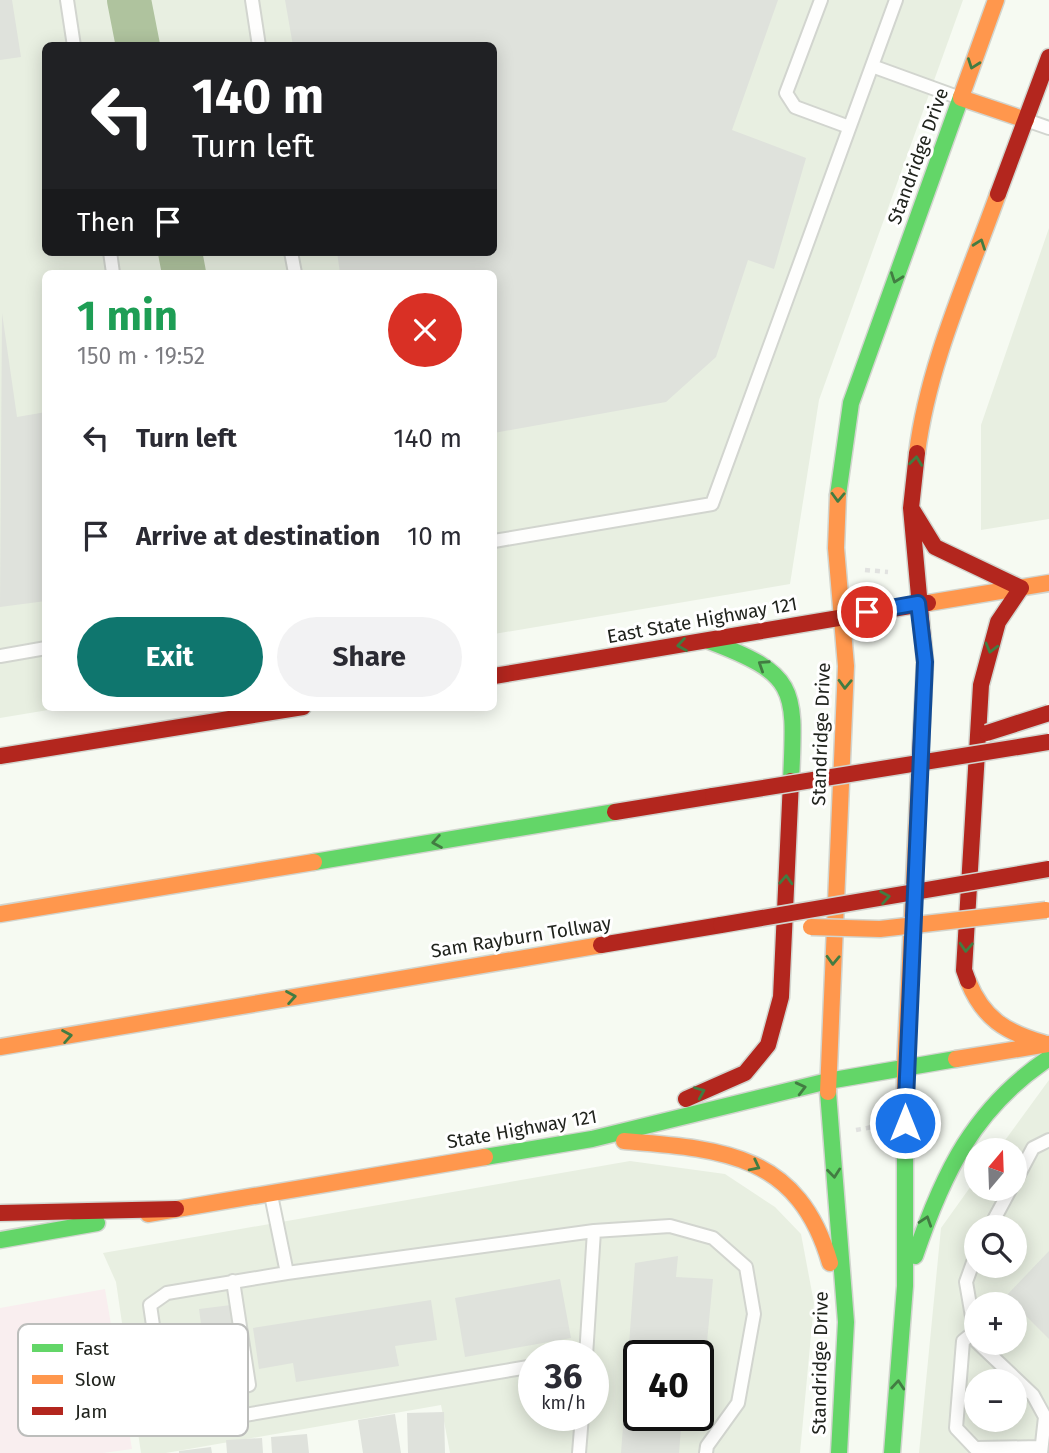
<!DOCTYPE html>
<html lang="en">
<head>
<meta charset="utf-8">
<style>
	body { margin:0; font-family:"Fira Sans",sans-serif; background:#f2f2f3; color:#2b2b33; height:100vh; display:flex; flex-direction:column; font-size:26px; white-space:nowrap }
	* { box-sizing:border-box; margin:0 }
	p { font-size:23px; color:#7c7c81 }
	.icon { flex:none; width:38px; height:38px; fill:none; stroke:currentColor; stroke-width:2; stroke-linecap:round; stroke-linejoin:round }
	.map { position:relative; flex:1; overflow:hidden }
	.details { position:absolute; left:42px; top:270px; width:455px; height:441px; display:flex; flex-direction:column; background:#fff; border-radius:10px; box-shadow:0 4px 18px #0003 }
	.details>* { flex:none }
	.hud { position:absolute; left:42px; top:42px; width:455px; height:214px; border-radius:10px; box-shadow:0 4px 18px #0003; background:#202124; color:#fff; overflow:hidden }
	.needle { width:46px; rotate:19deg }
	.controls { position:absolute; left:964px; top:1138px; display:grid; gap:14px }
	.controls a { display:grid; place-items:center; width:63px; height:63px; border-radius:50%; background:#fff; box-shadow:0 4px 18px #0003; font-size:35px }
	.speed { position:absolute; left:518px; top:1340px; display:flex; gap:14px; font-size:35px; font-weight:700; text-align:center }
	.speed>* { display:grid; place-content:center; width:91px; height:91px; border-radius:50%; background:#fff; box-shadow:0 4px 18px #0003; line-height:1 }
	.speed small { font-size:18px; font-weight:400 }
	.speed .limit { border:4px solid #111; border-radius:10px; background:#fff; color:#111 }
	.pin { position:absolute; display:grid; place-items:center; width:60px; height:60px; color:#fff; margin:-30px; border:4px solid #fff; border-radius:50%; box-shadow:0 2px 7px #0007 }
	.me { position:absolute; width:77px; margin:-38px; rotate:0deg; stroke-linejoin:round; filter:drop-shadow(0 0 5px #0008) }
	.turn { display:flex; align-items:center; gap:24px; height:147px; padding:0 35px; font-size:32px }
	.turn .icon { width:91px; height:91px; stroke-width:2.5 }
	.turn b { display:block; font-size:49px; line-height:60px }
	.then { display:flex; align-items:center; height:66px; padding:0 35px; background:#0003; gap:14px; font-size:26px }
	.round { display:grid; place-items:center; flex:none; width:74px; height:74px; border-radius:37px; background:#f2f2f3 }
	.summary { display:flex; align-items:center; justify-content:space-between; height:119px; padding:0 35px }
	h1 { font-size:42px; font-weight:700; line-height:52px; color:#1e9e55 }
	.primary-button { display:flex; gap:14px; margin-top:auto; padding:14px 35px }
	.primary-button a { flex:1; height:80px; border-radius:42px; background:#0f766e; color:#fff; font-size:28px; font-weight:700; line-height:80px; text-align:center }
	.primary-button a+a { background:#f2f2f3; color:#2b2b33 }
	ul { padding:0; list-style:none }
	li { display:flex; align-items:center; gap:21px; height:98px; padding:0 35px }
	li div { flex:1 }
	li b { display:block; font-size:26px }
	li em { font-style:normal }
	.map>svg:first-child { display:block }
	.built { fill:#e8efe1; fill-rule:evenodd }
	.green { fill:#f9eeef }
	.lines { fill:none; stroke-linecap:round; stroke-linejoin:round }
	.river { stroke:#afc39e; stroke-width:44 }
	.building { fill:#dfe2dc }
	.lane-casing { stroke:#d2d5cf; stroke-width:16 }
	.fast-casing { stroke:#d2d5cf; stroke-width:19 }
	.slow-casing { stroke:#d2d5cf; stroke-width:19 }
	.jam-casing { stroke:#d2d5cf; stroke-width:19 }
	.path { stroke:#e1e2e0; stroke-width:4.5; stroke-dasharray:5 5; stroke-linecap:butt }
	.lane { stroke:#fefefd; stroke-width:12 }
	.fast { stroke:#63d668; stroke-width:16 }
	.slow { stroke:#ff974d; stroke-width:16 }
	.jam { stroke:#b3261e; stroke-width:16 }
	.slow-bridge-casing { stroke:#d2d5cf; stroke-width:19; stroke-linecap:butt }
	.jam-bridge-casing { stroke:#d2d5cf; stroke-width:19; stroke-linecap:butt }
	.slow-bridge { stroke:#ff974d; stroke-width:16 }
	.jam-bridge { stroke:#b3261e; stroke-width:16 }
	.oneway { stroke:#427c42 }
	.route-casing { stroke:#114b97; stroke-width:18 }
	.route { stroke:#1a73e8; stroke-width:12 }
	.labels { text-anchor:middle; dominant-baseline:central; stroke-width:6; stroke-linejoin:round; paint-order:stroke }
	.street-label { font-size:19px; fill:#20231d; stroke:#fff }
	.key { fill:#fff; stroke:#bcbdbb; stroke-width:2 }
	.key-label { font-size:19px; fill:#20231d }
</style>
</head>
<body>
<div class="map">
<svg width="1049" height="1453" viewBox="0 0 1049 1453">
	<rect width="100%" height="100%" fill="#f6faf2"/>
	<path class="built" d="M0 0H963L819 400 790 584 494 634V273H46V707H66L0 718ZM46 46H494V252H46Z
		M1049 228V519L981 530V425Z
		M1049 1080V1453H919L941 1228 976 1179V1188H1015V1150H998ZM976 1227H1015V1265H976ZM976 1304H1015V1342H976ZM976 1381H1015V1419H976Z
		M630 1161 725 1174 775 1207 801 1234 814 1303 800 1453H450L441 1405 166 1453H141L116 1282 103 1253ZM534 1356H593V1416H534ZM639 1356H698V1416H639Z"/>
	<path class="green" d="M105 1289 132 1449 103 1453H0V1308Z"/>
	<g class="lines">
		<path class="river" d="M129 0 138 46
			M180 252 184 273"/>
	</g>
	<path class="building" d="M0 0H12L21 57 0 60Z
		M285 0H778L732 130 806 158 774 269 748 260 716 357 666 402 494 433V273H340L337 252H494V46H293Z
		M2 313 17 417 46 412V601L0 607Z
		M1049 1251V1339L1006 1296Z
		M678 1256 676 1277 713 1279 701 1405H698V1356H639V1416H682L679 1453H621L635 1263Z
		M560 1279 571 1338 465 1357 455 1298Z
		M431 1300 437 1340 395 1346 399 1366 296 1382 293 1363 259 1369 253 1328Z
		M231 1305 242 1378 209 1382 199 1309Z
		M444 1412 445 1453H408L407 1413Z
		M395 1414 401 1453H363L358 1420Z
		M307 1434 309 1453H272L271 1437Z
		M262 1438 263 1453H227L226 1440Z
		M211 1447 212 1453H179V1451Z"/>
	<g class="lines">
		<g class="lane-casing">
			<path id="lane" d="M67 0 74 46
				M252 0 259 46
				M821 0 786 93 795 107 849 127
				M872 66 960 98
				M1026 120 1049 128
				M110 252 113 273
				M291 252 295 273
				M494 541 712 504 896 0
				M0 656 46 648
				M1015 1182 1033 1148 1049 1140
				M271 1195 287 1273 167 1293 150 1305 168 1428 534 1366
				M990 1227 1011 1188
				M594 1231 670 1226 713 1238 746 1267 754 1314 738 1403 707 1446 706 1453
				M287 1273 594 1231 586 1356
				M973 1333 963 1341 956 1428 975 1448 1041 1447
				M976 1340 966 1282 976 1254
				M977 1342 1033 1395 1045 1417 1041 1453
				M164 1398 249 1385 233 1281
				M579 1453 582 1416"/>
		</g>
		<g class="fast-casing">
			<path id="fast" d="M838 495 851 403 961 97
				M709 641C799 675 795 689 791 781
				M314 862 615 812
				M828 1092 846 1322 839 1453
				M485 1157 592 1139 828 1081 956 1059
				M0 1240 97 1223
				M915 1256C943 1173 974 1108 1049 1058
				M892 1453 905 1286V1128"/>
		</g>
		<g class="slow-casing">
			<path id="slow" d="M961 97 996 0
				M961 98 1026 120
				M917 453C928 364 968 278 998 194
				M928 603 1049 583
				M0 914 314 862
				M968 981C983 1018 1005 1032 1043 1043
				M0 1047 601 945
				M956 1059 1049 1044
				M828 1092 846 666 836 548 838 495
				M905 1128V1067L919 777
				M624 1141C722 1149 798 1153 830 1263
				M148 1214 485 1157"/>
		</g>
		<g class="jam-casing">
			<path id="jam" d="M998 194 1049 57
				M917 453 911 508 925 662 919 777
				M913 511 935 547 1021 588
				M494 676 928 603
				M0 756 303 707
				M615 812 713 796
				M601 945 721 925
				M968 981 964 970 981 685 998 622 1021 588
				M686 1099 745 1073 768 1045 781 997 791 781
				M0 1213 176 1209"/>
		</g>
		<path class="path" d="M865 570 888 572
			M856 1130 878 1126"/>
		<use href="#lane" class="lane"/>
		<use href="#fast" class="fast"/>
		<use href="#slow" class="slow"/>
		<use href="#jam" class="jam"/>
		<g class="slow-bridge-casing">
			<path id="slow-bridge" d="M811 927 880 929 1046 910"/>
		</g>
		<g class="jam-bridge-casing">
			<path id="jam-bridge" d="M987 733 1049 713
				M713 796 1049 742
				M721 925 1049 869"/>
		</g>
		<use href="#slow-bridge" class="slow-bridge"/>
		<use href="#jam-bridge" class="jam-bridge"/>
	</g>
	<defs><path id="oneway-chevron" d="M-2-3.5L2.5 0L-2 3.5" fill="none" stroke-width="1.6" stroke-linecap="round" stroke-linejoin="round" transform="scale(1.75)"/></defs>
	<g class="oneway">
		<use href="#oneway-chevron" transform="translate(973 64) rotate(110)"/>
		<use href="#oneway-chevron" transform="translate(980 244) rotate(-70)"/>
		<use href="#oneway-chevron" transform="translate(896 278) rotate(110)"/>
		<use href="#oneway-chevron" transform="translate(916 461) rotate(-83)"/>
		<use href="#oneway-chevron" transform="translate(838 497) rotate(92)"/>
		<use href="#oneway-chevron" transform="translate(682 645) rotate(171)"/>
		<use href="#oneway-chevron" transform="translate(991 648) rotate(105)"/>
		<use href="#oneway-chevron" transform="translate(763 665) rotate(-147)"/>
		<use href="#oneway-chevron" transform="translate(845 684) rotate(92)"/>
		<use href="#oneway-chevron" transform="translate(437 842) rotate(170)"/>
		<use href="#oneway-chevron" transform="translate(786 880) rotate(-87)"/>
		<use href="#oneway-chevron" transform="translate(885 897) rotate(-10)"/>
		<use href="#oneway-chevron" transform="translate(966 947) rotate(93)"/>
		<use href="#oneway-chevron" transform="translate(833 960) rotate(92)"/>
		<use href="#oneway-chevron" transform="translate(291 997) rotate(-10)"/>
		<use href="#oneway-chevron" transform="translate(67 1036) rotate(-10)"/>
		<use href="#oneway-chevron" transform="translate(801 1088) rotate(-14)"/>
		<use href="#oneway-chevron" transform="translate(700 1092) rotate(-23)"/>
		<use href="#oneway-chevron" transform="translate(755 1166) rotate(27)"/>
		<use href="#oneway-chevron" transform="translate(834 1173) rotate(84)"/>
		<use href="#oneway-chevron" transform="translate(926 1221) rotate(-72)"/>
		<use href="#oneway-chevron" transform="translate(898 1385) rotate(-85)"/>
	</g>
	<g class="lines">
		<g class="route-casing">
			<path id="route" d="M867 612 918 603 925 662 905 1123"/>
		</g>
		<use href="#route" class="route"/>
	</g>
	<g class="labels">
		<g class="street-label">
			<text transform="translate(918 156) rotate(-70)">Standridge Drive</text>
			<text transform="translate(702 620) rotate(-10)">East State Highway 121</text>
			<text transform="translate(821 734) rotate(-88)">Standridge Drive</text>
			<text transform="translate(521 937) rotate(-9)">Sam Rayburn Tollway</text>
			<text transform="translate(522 1129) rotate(-10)">State Highway 121</text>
			<text transform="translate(820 1363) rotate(-89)">Standridge Drive</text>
		</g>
	</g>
	<rect x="18" y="1324" width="230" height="112" rx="10" class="key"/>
	<rect x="32" y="1344" width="31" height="8" fill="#63d668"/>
	<rect x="32" y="1375" width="31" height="9" fill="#ff974d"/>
	<rect x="32" y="1407" width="31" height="8" fill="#b3261e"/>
	<g class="key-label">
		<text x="75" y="1355">Fast</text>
		<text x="75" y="1386">Slow</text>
		<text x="75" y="1418">Jam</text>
	</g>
</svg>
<div class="controls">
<a><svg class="needle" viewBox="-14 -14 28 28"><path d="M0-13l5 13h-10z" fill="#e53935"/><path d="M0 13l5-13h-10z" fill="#7c7c81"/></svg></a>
<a><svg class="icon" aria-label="search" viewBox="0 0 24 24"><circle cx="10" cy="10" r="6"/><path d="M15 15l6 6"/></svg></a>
<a>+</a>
<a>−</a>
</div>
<div class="speed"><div>36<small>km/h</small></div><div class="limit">40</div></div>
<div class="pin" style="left:867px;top:612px;background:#d93025"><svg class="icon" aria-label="arrive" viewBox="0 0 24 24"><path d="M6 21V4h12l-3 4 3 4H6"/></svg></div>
<svg class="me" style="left:905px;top:1123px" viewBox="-20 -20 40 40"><circle r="17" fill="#1a73e8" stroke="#fff" stroke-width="3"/><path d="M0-11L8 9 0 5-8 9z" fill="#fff"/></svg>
<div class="hud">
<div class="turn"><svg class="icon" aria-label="left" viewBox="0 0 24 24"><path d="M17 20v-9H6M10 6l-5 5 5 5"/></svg><div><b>140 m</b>Turn left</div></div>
<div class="then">Then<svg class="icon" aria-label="arrive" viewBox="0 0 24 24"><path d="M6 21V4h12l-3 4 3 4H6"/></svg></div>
</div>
<section class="details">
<div class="summary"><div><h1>1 min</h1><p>150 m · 19:52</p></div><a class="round" style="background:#d93025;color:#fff"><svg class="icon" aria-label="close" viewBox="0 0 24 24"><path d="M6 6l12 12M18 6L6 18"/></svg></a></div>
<ul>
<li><svg class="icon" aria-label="left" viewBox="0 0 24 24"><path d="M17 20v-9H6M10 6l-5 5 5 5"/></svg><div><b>Turn left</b></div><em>140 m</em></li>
<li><svg class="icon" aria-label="arrive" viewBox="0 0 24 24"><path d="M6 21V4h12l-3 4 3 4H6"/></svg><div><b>Arrive at destination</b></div><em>10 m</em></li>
</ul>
<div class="primary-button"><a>Exit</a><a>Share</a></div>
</section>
</div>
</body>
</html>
